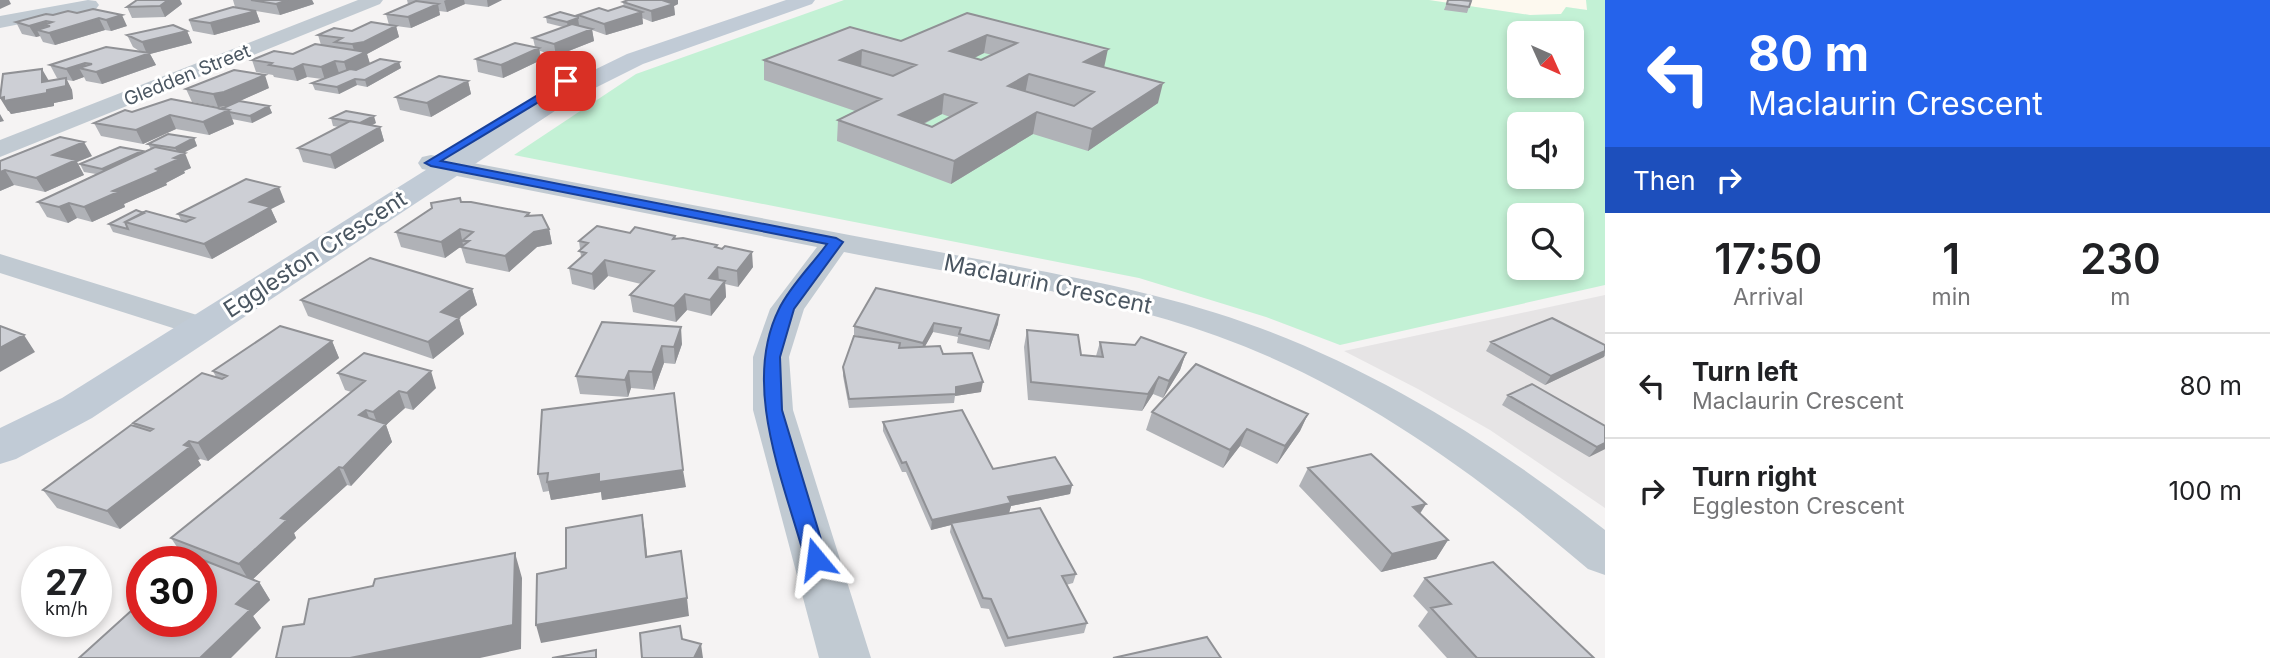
<!DOCTYPE html>
<html lang="en">
<head>
<meta charset="utf-8">
<style>
	body { margin:0; font-family:Inter,sans-serif; background:#f2f2f2; color:#202124; height:100vh; display:flex; flex-direction:column; font-size:26px; white-space:nowrap }
	* { box-sizing:border-box; margin:0 }
	p { font-size:23px; color:#757577 }
	.icon { flex:none; width:38px; height:38px; fill:none; stroke:currentColor; stroke-width:2; stroke-linecap:round; stroke-linejoin:round }
	.map { position:relative; flex:1; overflow:hidden }
	.panel { display:flex; flex-direction:column; background:#fff; width:665px }
	.panel>* { flex:none }
	.hud { background:#2563eb; color:#fff; overflow:hidden }
	.needle { width:46px; rotate:135deg }
	.controls { position:absolute; left:1507px; top:21px; display:grid; gap:14px }
	.controls a { display:grid; place-items:center; width:77px; height:77px; border-radius:10px; background:#fff; box-shadow:0 4px 10px #0003; font-size:35px }
	.speed { position:absolute; left:21px; top:546px; display:flex; gap:14px; font-size:35px; font-weight:700; text-align:center }
	.speed>* { display:grid; place-content:center; width:91px; height:91px; border-radius:50%; background:#fff; box-shadow:0 4px 10px #0003; line-height:1 }
	.speed small { font-size:18px; font-weight:400 }
	.speed .limit { border:10px solid #d22; background:#fff; color:#111 }
	.pin { position:absolute; display:grid; place-items:center; width:60px; height:60px; color:#fff; margin:-30px; border-radius:14px; box-shadow:0 4px 10px #0006 }
	.me { position:absolute; width:77px; margin:-38px; rotate:344deg; stroke-linejoin:round; filter:drop-shadow(0 0 5px #0008) }
	.turn { display:flex; align-items:center; gap:24px; height:147px; padding:0 28px; font-size:32px }
	.turn .icon { width:91px; height:91px; stroke-width:2.5 }
	.turn b { display:block; font-size:49px; line-height:60px }
	.then { display:flex; align-items:center; height:66px; padding:0 28px; background:#0003; gap:14px; font-size:26px }
	.eta { display:flex; justify-content:space-evenly; align-items:center; height:119px; text-align:center }
	.eta b { font-size:42px; font-weight:600; line-height:49px }
	ul { padding:0; list-style:none }
	li { display:flex; align-items:center; gap:21px; height:105px; padding:0 28px; border-top:2px solid #e0e0e0 }
	li div { flex:1 }
	li b { display:block; font-size:26px }
	li em { font-style:normal }
	main { display:flex; flex:1; min-height:0 }
	.map>svg:first-child { display:block }
	.commercial { fill:#fdf9ef }
	.education { fill:#e6e4e5 }
	.green { fill:#c3f1d5; fill-rule:evenodd }
	.lines { fill:none; stroke-linecap:round; stroke-linejoin:round }
	.street { fill:#c1cad2; fill-rule:evenodd }
	.secondary { fill:#c1cbd6; fill-rule:evenodd }
	.wall { fill:#b0b2b7; fill-rule:evenodd }
	.shaded-wall { fill:#909195 }
	.building { fill:#cdcfd5; stroke:#909195; stroke-width:2; fill-rule:evenodd }
	.route { fill:#2563eb; stroke:#184099; stroke-width:2 }
	.labels { text-anchor:middle; dominant-baseline:central; stroke-width:6; stroke-linejoin:round; paint-order:stroke }
	.far-street-label { font-size:19px; fill:#4a5661; stroke:#fff }
	.street-label { font-size:23px; fill:#4a5661; stroke:#fff }
</style>
</head>
<body>
<main>
<div class="map">
<svg width="1605" height="658" viewBox="0 0 1605 658">
	<rect width="100%" height="100%" fill="#f5f3f3"/>
	<path class="commercial" d="M1427 0H1586L1588 10 1566 7 1562 14 1530 15Z"/>
	<path class="education" d="M1605 295V508L1490 430 1418 389 1344 351Z"/>
	<path class="green" d="M844 0H1429L1530 15 1561 14 1566 7 1587 10 1586 0H1605V285L1340 345 1266 317 1139 278 514 155 636 74ZM1519 33H1572V86H1519ZM1519 124H1572V177H1519ZM1519 215H1572V268H1519Z"/>
	<g class="lines">
		<path class="street" d="M88 0 96 1 99 5 96 9 0 28V16Z
			M358 0H383L380 4 0 157V140Z
			M431 155C593 186 756 217 918 248 1032 270 1150 287 1260 328 1386 375 1499 447 1605 530V575L1588 569C1477 474 1356 386 1217 336 1097 293 968 277 844 252L804 309 789 357 793 410 871 658H819L753 410V357L770 309 817 247 422 169 418 163 422 157Z
			M0 254 213 320 218 327 213 334 201 337 0 273Z"/>
		<path class="secondary" d="M786 0H815L812 4 643 64 573 99 92 418 16 459 0 464V428L62 398 555 89 627 54Z"/>
	</g>
	<path class="wall" d="M137 0H180L182 4 165 17 132 18 127 7Z
		M233 0H312L314 4 280 15 256 11 260 22 214 35 193 31 189 20 235 7Z
		M407 0H502L488 7 465 4 447 12 439 11 440 15 411 28 396 26 399 37 367 54 370 64 399 62 401 68 367 87 357 85 339 94 315 90 312 83 322 79 307 77 297 81 274 77 273 75 256 72 252 60 293 54 321 45 318 35 389 25 386 14 408 4Z
		M1448 0 1469 7 1467 13 1444 10Z
		M623 2 678 4 674 6 675 15 652 22 642 18 643 24 606 35 592 30 594 41 556 56 540 51 541 60 503 78 478 72 476 59 535 47 533 38 563 27 547 23 546 17H578V15L608 11 624 7Z
		M93 9 127 26 111 31 105 30 55 45 43 42 40 36 36 37 22 34 16 22 53 15 77 13Z
		M967 13 1104 67 1158 103 1088 151 1033 134 951 184 837 141 838 120 855 111 764 80V60L901 41ZM984 53 992 55 981 60 974 58ZM942 114 950 117 932 127 924 124Z
		M187 31 192 43 150 54 156 65 102 84 86 81 84 77 73 81 67 80 72 90 73 99 54 103V106L11 114 9 111H8L48 81 60 78H57L50 65 141 52 133 47 127 35Z
		M468 81 471 94 431 117 400 110 396 97Z
		M269 88 239 101 269 106 272 113 252 123 232 119 234 124 209 135 176 129 143 144 101 136 94 123 132 112 221 109 228 106 218 107 192 102 186 89Z
		M331 118 376 123 371 125 380 127 384 141 335 169 303 162 298 148 339 127 333 126Z
		M194 138 197 146 183 153 191 168 184 171 185 173 166 183 167 185 124 204 125 207 92 222 77 218 68 223 47 217 38 202 96 174 84 172 80 164 142 151V153L151 149 148 144Z
		M92 156 77 162 84 175 45 192 14 185 0 191V161Z
		M285 202 271 209 277 222 212 259 113 232 109 224 181 220 178 214Z
		M461 202 529 213 530 216 549 229 552 244 537 247 509 272 466 263 461 247 463 245 445 258 401 247 396 232Z
		M630 233 675 236 676 238 717 245 718 248 753 267 738 287 725 284 726 297 711 316 687 310 676 322 633 312 630 295 641 284 608 276 594 290 572 284 569 268 581 257 579 241Z
		M472 289 477 305 459 318 464 334 433 359 308 316 301 300Z
		M999 315 998 324 989 350 957 343 958 337 933 332 925 346 943 354 981 392 955 396 954 403 849 408 843 376V367L867 338 854 335V326Z
		M602 322 682 344 675 364 664 363 654 390 631 388 628 397 580 394 576 376Z
		M1027 330 1081 355 1096 356 1100 342 1186 353 1180 370 1163 398 1153 394 1142 411 1028 400 1024 347Z
		M332 341 339 358 208 461 200 459 198 460 201 465 120 529 57 508 43 490 135 427 133 423 216 377 213 371Z
		M1491 342 1605 345V356L1545 385 1486 351Z
		M338 373 436 388 413 410 405 408 386 425 392 442 351 486 347 485 294 533 296 538 253 579 259 582 270 600 253 616 261 628 190 558 183 556 171 538 351 392 345 390Z
		M1508 395 1605 449 1589 457 1502 405Z
		M542 410 686 487 602 500 601 492 551 500 549 491 543 492 538 474Z
		M1152 412 1308 414 1300 431 1277 464 1240 446 1223 468 1146 430Z
		M883 422 993 469 1072 485 1070 494 1011 506 1009 513 1076 574 1073 583 1066 585 1087 623 1084 633 1005 647 989 609 981 608 950 532 951 525 931 530 906 472H902L883 431Z
		M1308 468 1426 504 1420 514 1448 540 1436 559 1381 572 1299 486Z
		M1425 578 1594 658H1447L1418 626 1428 612 1413 596Z"/>
	<path class="shaded-wall" d="M0 0H9L11 4 0 9Z
		M168 0H180L182 4 165 17 160 6Z
		M288 0H312L314 4 280 15 276 4Z
		M446 0H464L465 4 447 12 444 1Z
		M487 0H502L488 7Z
		M660 0H678V4L674 6 675 15 652 22 651 11Z
		M438 4 440 15 411 28 408 17Z
		M256 11 260 22 214 35 210 23Z
		M642 12 643 24 606 35 604 24Z
		M122 15 127 26 111 31 106 20Z
		M99 18 105 30 55 45 49 33Z
		M578 18 579 25 568 28 567 22Z
		M46 21 49 26 44 25 48 32 37 30 40 36 36 37 29 26Z
		M396 26 399 37 367 54 370 64 348 75 344 62 356 56 352 44Z
		M592 29 594 41 556 56 554 44Z
		M187 31 192 43 150 54 156 65 102 84 96 72 147 54 142 42Z
		M987 35 984 53 948 71 950 51Z
		M539 48 541 60 503 78 501 65Z
		M1108 49 1104 68 1084 62Z
		M862 50 861 69 840 60Z
		M335 61 339 73 325 80 321 67Z
		M399 62 401 68 367 87 365 80Z
		M85 63 88 70 79 68 84 77 73 81 66 69Z
		M303 64 307 77 297 81 293 69Z
		M42 69 49 81 66 78 72 90 73 99 54 103V106L11 114 9 111H8L0 98 42 82Z
		M1029 74 1025 94 1008 86Z
		M265 75 269 88 229 106 218 107 213 94Z
		M355 79 357 85 339 94 337 87Z
		M468 81 471 94 431 117 427 103Z
		M1163 83 1158 103 1088 151 1092 129Z
		M944 94 942 114 898 136 899 115Z
		M269 106 272 113 252 123 250 116Z
		M229 110 234 124 209 135 203 122Z
		M1037 112 1033 134 951 184 954 161Z
		M0 114 4 121 0 122Z
		M170 115 176 129 143 144 136 130Z
		M374 116 376 123 361 131 359 124Z
		M380 127 384 141 335 169 330 155Z
		M194 138 197 146 179 155 175 148Z
		M84 142 92 156 77 162 84 175 45 192 36 178 53 155Z
		M142 151 145 159 106 177 102 169Z
		M185 153 191 168 184 171 185 173 166 183 167 185 124 204 125 207 92 222 84 207 113 191 156 169 174 158Z
		M5 170 14 185 0 191V172Z
		M279 187 285 202 271 209 277 222 212 259 204 244 250 202Z
		M69 203 77 218 68 223 59 207Z
		M460 229 463 245 445 258 441 242Z
		M549 229 552 244 537 247 509 272 505 256 534 232Z
		M752 252 753 267 738 287 737 271Z
		M605 260 608 276 594 290 592 274Z
		M718 267 719 283 709 278Z
		M725 281 726 297 711 316 710 300Z
		M472 289 477 305 459 318 464 334 433 359 428 342 441 312Z
		M685 294 687 310 676 322 674 306Z
		M999 315 998 324 989 350 990 341Z
		M934 323 933 332 922 352 923 343Z
		M681 327 682 344 675 364 674 347Z
		M24 335 35 352 0 372V348Z
		M332 341 339 358 208 461 198 443Z
		M662 346 664 363 654 390 652 372Z
		M1605 351 1604 357 1545 385 1551 376Z
		M1186 353 1180 370 1163 398 1169 381Z
		M431 371 436 388 413 410 407 393Z
		M629 371 631 388 628 397 625 380Z
		M1159 377 1153 394 1142 411 1148 394Z
		M983 382 981 392 955 396 956 387Z
		M399 391 405 408 386 425 392 442 351 486 343 468 380 430 373 412Z
		M366 410 373 428 359 415Z
		M1308 414 1300 431 1277 464 1285 446Z
		M1247 429 1240 446 1223 468 1230 450Z
		M189 441 200 459 198 460 201 465 120 529 107 511Z
		M1605 443V449L1589 457 1597 447Z
		M339 467 347 485 294 533 296 538 250 582 239 564 281 518Z
		M683 470 686 487 602 500 601 492 551 500 547 482 599 474Z
		M1072 485 1070 494 1011 506 1009 513 951 523V525L931 530 932 520 1008 497Z
		M1426 504 1414 522 1413 507Z
		M642 515 645 533 649 575 646 557Z
		M1448 540 1436 559 1381 572 1392 554Z
		M515 553 522 578 521 649 480 658H350Z
		M259 582 270 600 253 616 261 628 231 658H200L236 604Z
		M687 598 689 616 541 643 536 625Z
		M701 644 703 658H694Z"/>
	<path class="building" d="M137 0H168L160 6 127 7Z
		M251 0H288L276 4Z
		M628 0H662L674 4 651 11 623 2Z
		M1448 0H1461L1471 1 1469 7 1447 4Z
		M416 1 438 4 408 17 386 14Z
		M623 6 642 12 604 24 578 15 599 8 608 11Z
		M233 7 256 11 210 23 189 20Z
		M93 9 122 15 106 20 99 18 49 33 37 30 50 26 44 25 52 22 46 21 29 26 16 22 46 14 53 15 68 11 77 13Z
		M560 12 578 17V18L567 22 546 17Z
		M967 13 1108 49 1084 62 1163 83 1092 129 1037 112 954 161 838 120 881 99 764 60 850 27 901 41ZM987 35 1017 43 981 60 950 51ZM862 50 916 65 893 76 840 60ZM1029 74 1094 92 1074 106 1008 86ZM944 94 976 103 932 127 899 115Z
		M371 22 396 26 364 42 352 44 335 42 342 38 318 35 334 28 352 31Z
		M572 24 592 29 554 44 533 38Z
		M173 25 187 31 142 42 127 35Z
		M515 43 539 48 501 65 476 59Z
		M315 44 366 52 344 62 335 61 321 67 303 64 293 69 269 65 272 63 252 60 274 51 293 54Z
		M106 47 150 53 96 72 79 68 92 64 85 63 66 69 50 65Z
		M380 59 399 62 365 80 355 79 337 87 312 83 350 69 356 70Z
		M42 69V82L66 78V86L47 90V93L4 101V97L0 98 3 74Z
		M234 70 265 75 224 92 213 94 186 89Z
		M439 76 468 81 427 103 396 97Z
		M171 99 229 110 203 122 170 115 136 130 94 123 125 110 132 112Z
		M239 101 269 106 250 116 229 112V110L221 109Z
		M346 111 374 116 360 123 331 118Z
		M350 121 380 127 330 155 298 148Z
		M168 134 194 138 175 148 148 144Z
		M60 137 84 142 53 155 76 160 36 178 5 170 0 172V161Z
		M120 147 142 151 102 169 80 164Z
		M155 147 185 153 174 158 179 159 156 169 160 171 113 191 118 192 84 207 69 203 59 207 38 202Z
		M246 179 279 187 250 202 271 207 204 244 125 222 146 211 186 222 194 218 178 214Z
		M460 198 461 202H471L529 213 526 216 542 215 549 229 534 232 505 256 461 247 469 241H462L473 232 460 229 441 242 396 232 432 208 431 203Z
		M136 210 144 213 125 222 128 229 109 224Z
		M597 226 630 233 635 227 675 236 673 239 683 238 717 245 715 247 722 249 725 246 752 252 737 271 718 267 709 278 725 281 710 300 685 294 674 306 630 295 654 271 605 260 592 274 569 268 586 253 579 251 588 243 579 241Z
		M370 258 472 289 441 312 459 318 428 342 301 300Z
		M876 288 999 315 990 341 959 334 961 328 934 323 923 343 854 326Z
		M1552 318 1605 345V351L1551 376 1491 342Z
		M602 322 681 327 674 347 662 346 652 372 629 371 625 380 576 376Z
		M0 326 24 335 0 348Z
		M280 326 332 341 198 443 189 441 184 445 190 447 107 511 43 490 131 425 150 431 153 429 133 423 202 373 222 379 227 376 213 371Z
		M1027 330 1078 335 1081 355 1103 357 1100 342 1135 345 1141 337 1186 353 1169 381 1159 377 1148 394 1031 382Z
		M854 336 900 343 899 348 940 346 943 354 972 353 983 382 956 387V394L849 399 843 367Z
		M364 353 431 371 407 393 399 391 373 412 366 410 359 415 386 424 343 468 339 467 281 518 287 520 239 564 171 538 365 381 338 373Z
		M1196 364 1308 414 1285 446 1247 429 1230 450 1152 412Z
		M1532 384 1605 426V443L1597 447 1508 395Z
		M674 393 683 470 599 482V474L547 482 548 473 538 474 542 410Z
		M962 410 993 469 1055 457 1072 485 1008 497 1011 503 932 520 906 462 902 463 883 422Z
		M1371 454 1426 504 1413 507 1448 540 1392 554 1308 468Z
		M1040 508 1076 574 1062 576 1087 623 1008 638 991 599 983 598 951 523Z
		M642 515 646 557 681 551 687 598 536 625 537 574 566 568V528Z
		M515 553 513 625 350 658H276L283 627 304 624 309 599 373 586 375 579Z
		M193 556 259 582 236 604 250 610 200 658H79L142 601V621H201V562H186Z
		M1493 562 1594 658H1477L1431 608 1451 604 1425 578Z
		M680 626 682 639 701 644 694 658H642L640 633Z
		M1207 637 1221 658H1113Z
		M596 650V658H552Z"/>
	<path class="route" d="M566 78 570 79V83L441 161 836 238 843 242 794 309 780 357 782 410 827 559 823 565 816 567 808 565 805 559C784 482 741 385 779 309 790 286 812 265 827 244L431 166 425 163Z"/>
	<g class="labels">
		<g class="far-street-label">
			<text transform="translate(187 75) rotate(-22)">Gledden Street</text>
		</g>
		<g class="street-label">
			<text transform="translate(315 254) rotate(-33)">Eggleston Crescent</text>
			<text transform="translate(1048 284) rotate(12)">Maclaurin Crescent</text>
		</g>
	</g>
</svg>
<div class="controls">
<a><svg class="needle" viewBox="-14 -14 28 28"><path d="M0-13l5 13h-10z" fill="#e53935"/><path d="M0 13l5-13h-10z" fill="#757577"/></svg></a>
<a><svg class="icon" aria-label="sound" viewBox="0 0 24 24"><path d="M4 9h4l5-4v14l-5-4H4zM17 9q2 3 0 6"/></svg></a>
<a><svg class="icon" aria-label="search" viewBox="0 0 24 24"><circle cx="10" cy="10" r="6"/><path d="M15 15l6 6"/></svg></a>
</div>
<div class="speed"><div>27<small>km/h</small></div><div class="limit">30</div></div>
<div class="pin" style="left:566px;top:81px;background:#d93025"><svg class="icon" aria-label="arrive" viewBox="0 0 24 24"><path d="M6 21V4h12l-3 4 3 4H6"/></svg></div>
<svg class="me" style="left:816px;top:559px" viewBox="-20 -20 40 40"><path d="M0-17L14 15 0 8-14 15z" fill="#2563eb" stroke="#fff" stroke-width="4"/></svg>
</div>
<section class="panel">
<div class="hud">
<div class="turn"><svg class="icon" aria-label="left" viewBox="0 0 24 24"><path d="M17 20v-9H6M10 6l-5 5 5 5"/></svg><div><b>80 m</b>Maclaurin Crescent</div></div>
<div class="then">Then<svg class="icon" aria-label="right" viewBox="0 0 24 24"><path d="M7 20v-9h11M14 6l5 5-5 5"/></svg></div>
</div>
<div class="eta">
<div><b>17:50</b><p>Arrival</p></div>
<div><b>1</b><p>min</p></div>
<div><b>230</b><p>m</p></div>
</div>
<ul>
<li><svg class="icon" aria-label="left" viewBox="0 0 24 24"><path d="M17 20v-9H6M10 6l-5 5 5 5"/></svg><div><b>Turn left</b><p>Maclaurin Crescent</p></div><em>80 m</em></li>
<li><svg class="icon" aria-label="right" viewBox="0 0 24 24"><path d="M7 20v-9h11M14 6l5 5-5 5"/></svg><div><b>Turn right</b><p>Eggleston Crescent</p></div><em>100 m</em></li>
</ul>
</section>
</main>
</body>
</html>
